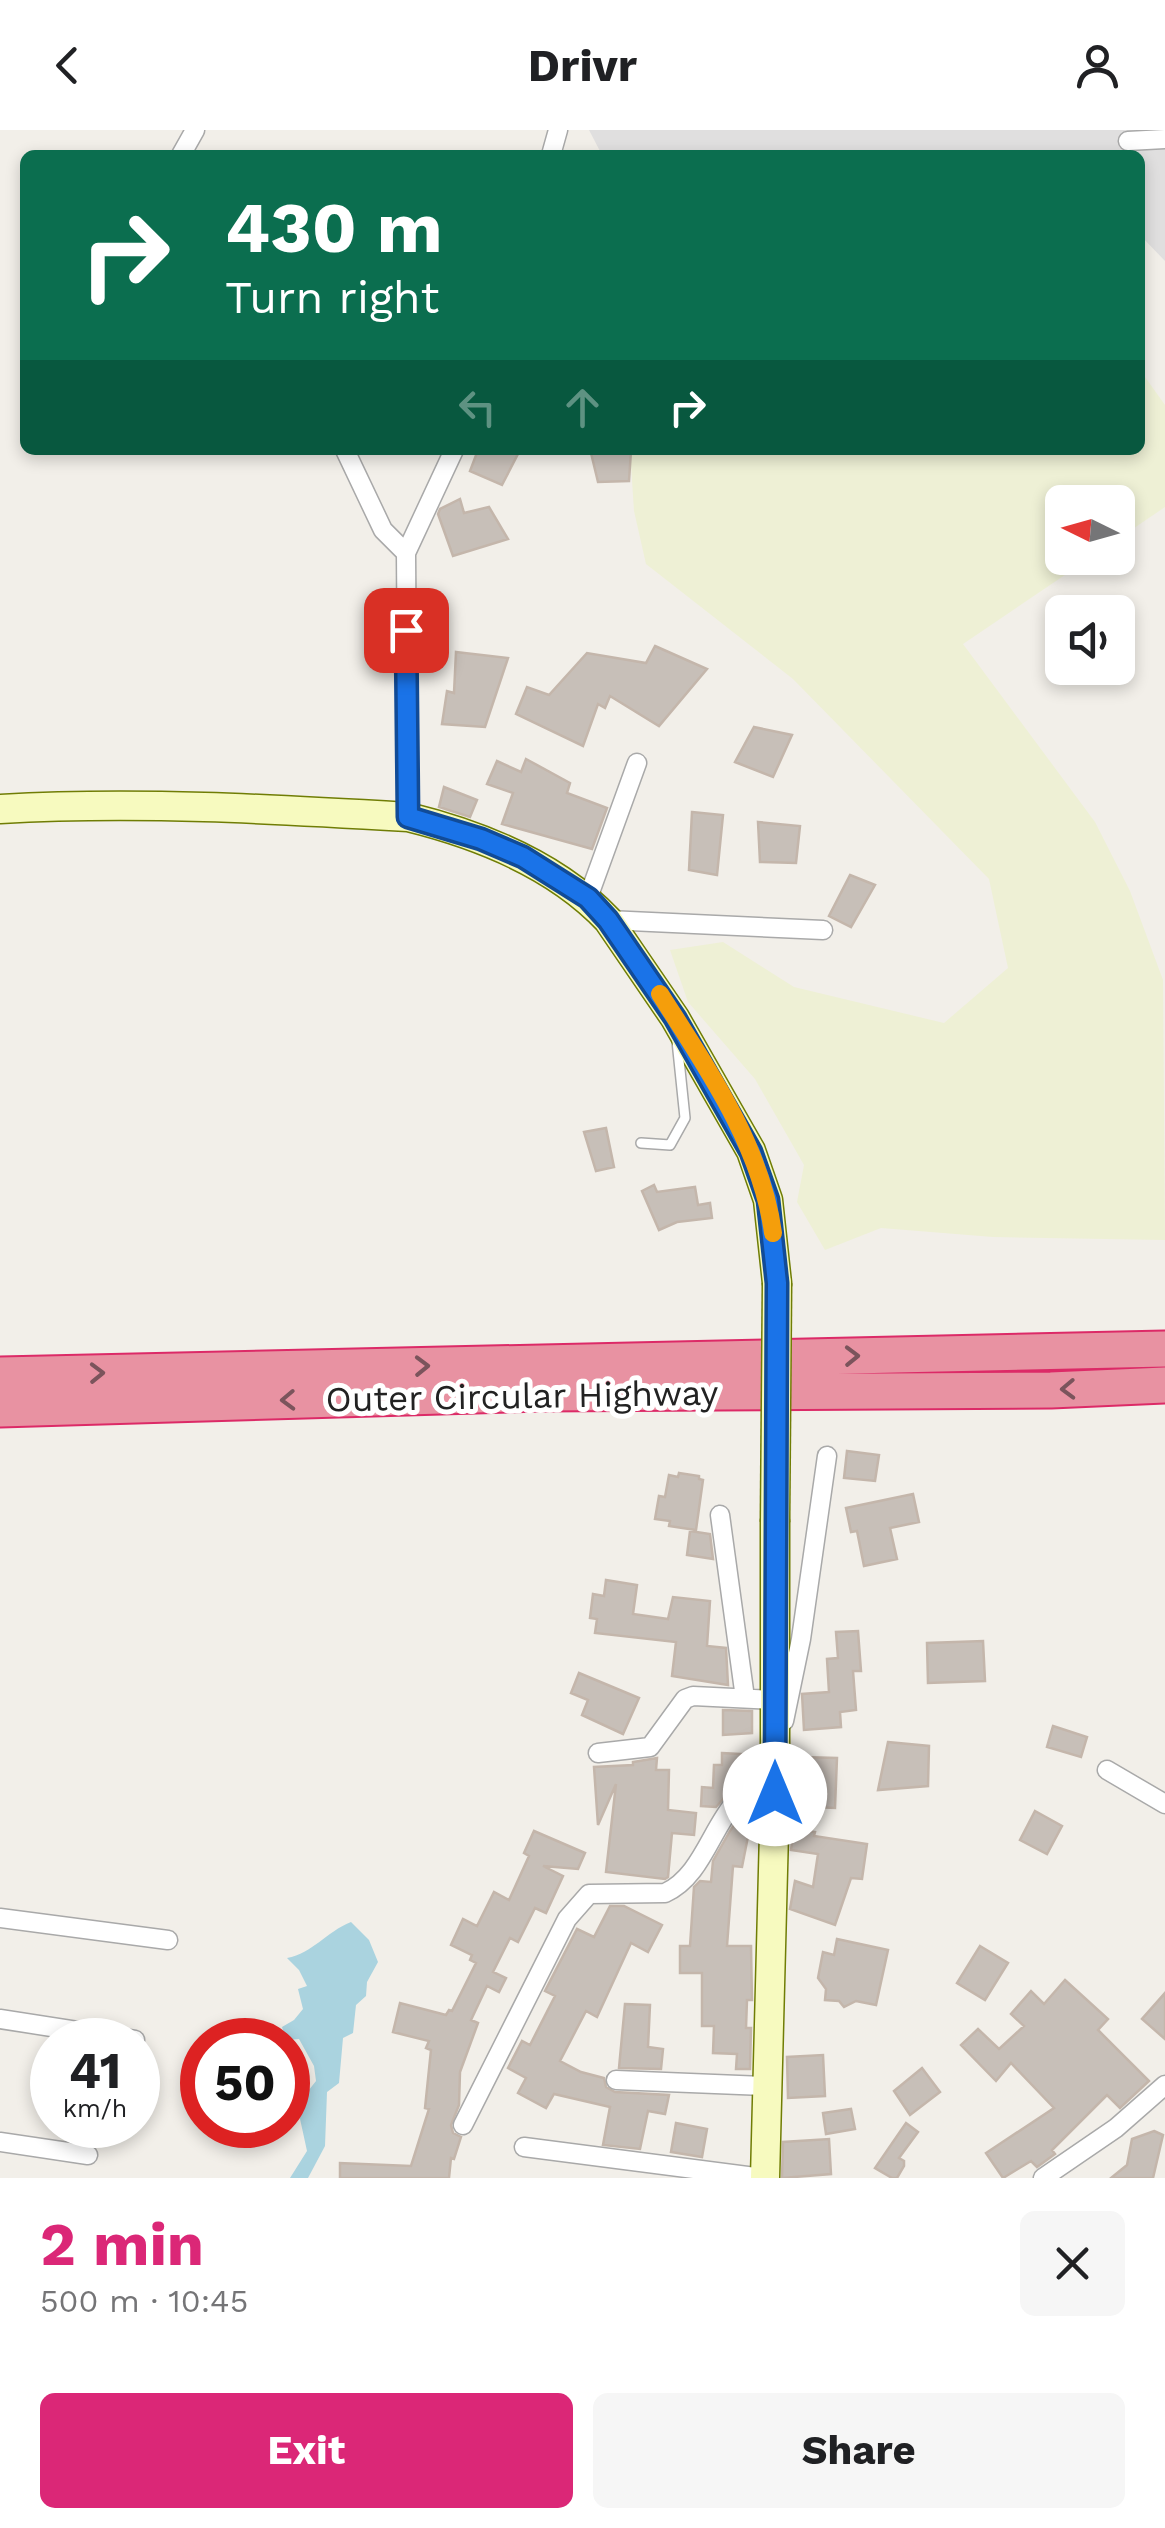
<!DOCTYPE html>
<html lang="en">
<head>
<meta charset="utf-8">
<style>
	body { margin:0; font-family:"Work Sans",sans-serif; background:#f6f6f6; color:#202124; height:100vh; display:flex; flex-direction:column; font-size:38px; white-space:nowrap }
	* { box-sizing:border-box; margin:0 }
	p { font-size:32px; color:#757577 }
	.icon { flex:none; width:55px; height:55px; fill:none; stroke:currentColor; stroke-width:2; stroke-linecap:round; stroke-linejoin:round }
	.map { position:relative; height:2048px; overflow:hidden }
	.sheet { display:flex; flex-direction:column; background:#fff; flex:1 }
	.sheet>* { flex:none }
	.guide { position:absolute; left:20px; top:20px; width:1125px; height:305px; border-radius:15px; box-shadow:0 5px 15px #0003; background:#0b6e4f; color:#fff; overflow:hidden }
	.needle { width:65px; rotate:275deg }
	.fabs { position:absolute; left:1045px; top:355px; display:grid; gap:20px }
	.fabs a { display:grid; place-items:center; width:90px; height:90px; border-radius:15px; background:#fff; box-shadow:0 5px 15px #0003; font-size:50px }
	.speed { position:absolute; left:30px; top:1888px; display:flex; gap:20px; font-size:50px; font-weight:700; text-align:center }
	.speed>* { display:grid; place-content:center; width:130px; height:130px; border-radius:50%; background:#fff; box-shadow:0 5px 15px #0003; line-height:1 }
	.speed small { font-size:25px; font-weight:400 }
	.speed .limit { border:15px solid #d22; background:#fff; color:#111 }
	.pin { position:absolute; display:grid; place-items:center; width:85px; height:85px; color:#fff; margin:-42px; border-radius:20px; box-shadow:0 5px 15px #0006 }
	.me { position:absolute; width:110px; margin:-55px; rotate:0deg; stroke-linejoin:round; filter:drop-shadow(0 0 8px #0008) }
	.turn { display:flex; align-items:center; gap:35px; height:210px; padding:0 40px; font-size:45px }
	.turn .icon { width:130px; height:130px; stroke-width:2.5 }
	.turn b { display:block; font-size:70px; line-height:85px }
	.lanes { display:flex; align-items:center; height:95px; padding:0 40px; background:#0003; justify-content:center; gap:50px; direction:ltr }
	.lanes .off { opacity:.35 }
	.round { display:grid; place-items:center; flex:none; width:105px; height:105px; border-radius:15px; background:#f6f6f6 }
	.summary { display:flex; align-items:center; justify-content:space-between; height:170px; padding:0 40px }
	h1 { font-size:60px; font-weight:700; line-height:75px; color:#db2777 }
	.action { display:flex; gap:20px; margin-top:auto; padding:20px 40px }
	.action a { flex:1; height:115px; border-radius:15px; background:#db2777; color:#fff; font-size:40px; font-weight:700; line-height:115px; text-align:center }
	.action a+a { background:#f6f6f6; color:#202124 }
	header { display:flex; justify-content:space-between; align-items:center; height:130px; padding:0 40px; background:#fff; font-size:45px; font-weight:700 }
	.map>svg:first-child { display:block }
	.residential { fill:#e0dfdf }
	.farmland { fill:#eef0d5 }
	.water { fill:#aad3df }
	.building { fill:#c7bfb8; stroke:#c4b6ab; stroke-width:2.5 }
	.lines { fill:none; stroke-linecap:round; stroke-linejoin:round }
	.service-casing { stroke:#a9a9a9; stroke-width:12 }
	.minor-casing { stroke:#a9a9a9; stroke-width:21 }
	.secondary-casing { stroke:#707d05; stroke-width:31 }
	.motorway-casing { stroke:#dc2a67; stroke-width:39 }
	.service { stroke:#fff; stroke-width:9 }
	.minor { stroke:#fff; stroke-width:18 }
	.secondary { stroke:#f7fabf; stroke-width:28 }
	.motorway { stroke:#e892a2; stroke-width:35 }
	.secondary-bridge-casing { stroke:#707d05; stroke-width:31; stroke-linecap:butt }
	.secondary-bridge { stroke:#f7fabf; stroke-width:28 }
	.oneway { stroke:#7b545c }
	.route-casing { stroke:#114b97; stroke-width:25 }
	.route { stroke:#1a73e8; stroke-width:18 }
	.slow { stroke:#f59e0b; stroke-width:18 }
	.labels { text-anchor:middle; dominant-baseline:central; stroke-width:10; stroke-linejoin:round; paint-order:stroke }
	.street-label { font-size:35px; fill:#222; stroke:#fff }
</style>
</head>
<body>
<header><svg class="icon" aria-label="back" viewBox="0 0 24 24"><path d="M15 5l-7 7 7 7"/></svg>Drivr<svg class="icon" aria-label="person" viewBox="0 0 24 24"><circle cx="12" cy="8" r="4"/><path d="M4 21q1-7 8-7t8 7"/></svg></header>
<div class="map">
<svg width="1165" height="2048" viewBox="0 0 1165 2048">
	<rect width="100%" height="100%" fill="#f2efe9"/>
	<path class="residential" d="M589 0H1165V131L1140 105V25H602Z"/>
	<path class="farmland" d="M1140 240 1165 275V377L1118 409V372H1062V428H1090L963 514 1095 692 1130 761 1163 850 1165 1110 993 1107 881 1098 825 1120 797 1072 804 1035 755 949 688 872 670 820 723 812 794 857 944 893 1008 838 989 749 793 549 646 434 634 381 630 320H1140Z"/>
	<path class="water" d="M351 1792 369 1810 378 1832 367 1852 366 1866 356 1875 353 1903 343 1908 339 1953 327 1962 325 2016 308 2048H290L307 2021 297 1975 316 1951 314 1936 299 1909 286 1910 282 1897 294 1890 303 1879 298 1859 307 1856 299 1840 287 1828C313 1823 326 1802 351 1792Z"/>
	<path class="building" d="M478 320H520L502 355 470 341Z
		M631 321 629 351 598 352 591 323Z
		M460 369 464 383 489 377 508 409 453 426 438 384 440 379Z
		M655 516 707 539 659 596 610 566 605 578 598 574 583 616 516 584 527 557 549 565 587 523 646 533Z
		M456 522 508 528 485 597 442 594 447 561 454 563Z
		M754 597 792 605 773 647 735 632Z
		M526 629 570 653 567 663 607 678 592 719 502 694 513 663 487 654 497 631 521 642Z
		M444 657 477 670 470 687 439 677Z
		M692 682 723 685 717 745 689 740Z
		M758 692 800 696 796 733 760 732Z
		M850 745 875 755 851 797 829 786Z
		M606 998 614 1037 596 1041 584 1002Z
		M654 1055 657 1062 695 1057 698 1075 710 1073 712 1088 677 1092 659 1100 642 1061Z
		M847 1321 879 1325 875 1351 844 1348Z
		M679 1343 699 1346V1349L703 1350 696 1400 669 1396 670 1391 655 1389 659 1366 665 1367 669 1345 678 1347Z
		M913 1364 919 1392 890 1398 897 1429 864 1436 857 1401 851 1402 846 1378Z
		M690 1401 710 1404 713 1429 687 1425Z
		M606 1450 637 1455 633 1484 668 1489 673 1467 710 1471 707 1516 726 1518 728 1555 672 1546 676 1512 595 1503 597 1489 590 1488 593 1464 604 1466Z
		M858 1501 861 1541H853L856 1580 840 1582 841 1597 804 1600 802 1564 829 1562 827 1529 838 1528 836 1502Z
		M983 1511 985 1551 928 1553 927 1513Z
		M579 1543 639 1568 623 1604 582 1585 588 1570 571 1563Z
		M723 1580 752 1581V1603L723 1605Z
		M1053 1596 1087 1607 1081 1627 1047 1617Z
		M888 1612 929 1616 928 1656 878 1660Z
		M722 1623 758 1625V1654L732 1659 716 1677 701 1676 702 1657 713 1658 714 1635H722Z
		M801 1627 837 1628 835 1678 813 1677V1664L799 1663Z
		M657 1628 656 1640H669L668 1680 696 1683 694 1705 672 1703 668 1747 665 1749 606 1742 616 1654 598 1695 594 1637 633 1635V1632Z
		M753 1681 742 1737 733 1736 727 1816H751L752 1870H747L746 1898H751L750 1939H736L737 1924 713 1923 714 1896H702V1843H680V1816H690L694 1757 700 1751 711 1752 713 1731 730 1701 743 1682Z
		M1035 1681 1062 1696 1047 1724 1020 1710Z
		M794 1699 815 1702 814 1706 867 1714 862 1749 851 1748 835 1795 790 1779 795 1751 813 1757 818 1724 791 1720Z
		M534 1701 585 1723 578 1739 543 1736 563 1746 546 1783 535 1778 518 1812 510 1808 493 1842 506 1848 499 1862 487 1856 471 1890 478 1893 460 1942 459 1975 451 1995 453 2003 461 2007 454 2029 451 2028 449 2048H340V2033L411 2036 429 1979 425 1978 431 1920 426 1918 429 1911 393 1902 400 1873 446 1885 449 1880 452 1881 476 1833 470 1830 472 1825 451 1815 463 1789 477 1796 494 1762 509 1770 529 1726 524 1723Z
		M610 1776H624L662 1795 648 1822 631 1813 597 1887 586 1881 560 1931 581 1942 604 1948 606 1957 615 1962 669 1965 665 1984 648 1981 640 2019 603 2015 610 1977 554 1964 546 1978 518 1963 526 1948 508 1938 522 1911 530 1915 555 1866 545 1861 577 1799 594 1807Z
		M837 1809 888 1820 876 1875 856 1871 844 1877 839 1871 825 1870 826 1859 818 1848 823 1822 834 1825Z
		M980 1816 1008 1833 985 1870 957 1853Z
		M1065 1850 1108 1889 1098 1900 1149 1951 1120 1978 1107 1965 1052 2020 1055 2024 1037 2037 1031 2031 1003 2048 986 2023 1054 1978 1011 1933 996 1951 961 1915 978 1899 999 1919 1024 1896 1011 1884 1031 1861 1044 1874Z
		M1165 1863V1909L1142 1889Z
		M625 1874 650 1875 648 1917 663 1919 661 1939 619 1938Z
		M823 1925 825 1966 788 1968 787 1927Z
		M922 1938 940 1962 910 1985 894 1961Z
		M851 1979 855 1999 826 2004 823 1983Z
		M676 1993 707 1999 702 2027 671 2022Z
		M906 1993 918 2002 899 2028 904 2031V2036L897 2048H892L875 2038Z
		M1154 2001 1163 2005 1153 2048H1111L1127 2035 1132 2009Z
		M829 2009 831 2044 782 2048 783 2012Z"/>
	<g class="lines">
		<g class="service-casing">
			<path id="service" d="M641 1013 670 1015 685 988 677 911"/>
		</g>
		<g class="minor-casing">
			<path id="minor" d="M1128 11 1165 9
				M181 25 195 0
				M551 25 558 0
				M345 320 383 400 406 423
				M408 687 406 423 454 320
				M588 768 637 633
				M608 790 823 800
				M720 1385 745 1568
				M784 1591 801 1509 827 1326
				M598 1623 650 1617 685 1569 693 1566 775 1570
				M1107 1640 1165 1674
				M0 1788 168 1810
				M0 1889 135 1910
				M616 1950 766 1956
				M463 1995 567 1789 589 1764 665 1763C701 1747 711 1699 736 1671L775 1664
				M0 2012 88 2025
				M524 2017 763 2048
				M1043 2048 1116 1998 1165 1955"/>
		</g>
		<g class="secondary-casing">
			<path id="secondary" d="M0 679C136 671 272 679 408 687 481 705 556 735 608 790L675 888 751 1021 768 1070 777 1153
				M765 2048 775 1664V1392"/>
		</g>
		<g class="motorway-casing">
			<path id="motorway" d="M0 1245 1165 1219
				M0 1279 540 1263 1051 1260 1165 1255"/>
		</g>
		<use href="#service" class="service"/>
		<use href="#minor" class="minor"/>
		<use href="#secondary" class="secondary"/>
		<use href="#motorway" class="motorway"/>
		<g class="secondary-bridge-casing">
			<path id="secondary-bridge" d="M775 1392 777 1153"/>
		</g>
		<use href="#secondary-bridge" class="secondary-bridge"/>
	</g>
	<defs><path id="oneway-chevron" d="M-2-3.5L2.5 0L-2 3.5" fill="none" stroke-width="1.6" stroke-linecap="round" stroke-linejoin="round" transform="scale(2.5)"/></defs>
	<g class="oneway">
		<use href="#oneway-chevron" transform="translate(852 1226) rotate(-1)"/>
		<use href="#oneway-chevron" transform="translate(422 1236) rotate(-1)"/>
		<use href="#oneway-chevron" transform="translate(97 1243) rotate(-1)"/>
		<use href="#oneway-chevron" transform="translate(1068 1259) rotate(178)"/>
		<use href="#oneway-chevron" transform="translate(288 1270) rotate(178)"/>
	</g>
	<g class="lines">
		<g class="route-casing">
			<path id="route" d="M406 500 408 687 481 709 523 727 588 768 608 790 675 888 751 1022 768 1070 777 1153 775 1664"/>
		</g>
		<use href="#route" class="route"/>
		<path class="slow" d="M660 864C707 938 761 1015 773 1103"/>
	</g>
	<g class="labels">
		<g class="street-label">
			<text transform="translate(522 1266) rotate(-1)">Outer Circular Highway</text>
		</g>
	</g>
</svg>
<div class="fabs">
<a><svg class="needle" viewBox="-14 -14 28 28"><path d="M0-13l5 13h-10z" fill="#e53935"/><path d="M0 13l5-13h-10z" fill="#757577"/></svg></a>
<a><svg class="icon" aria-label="sound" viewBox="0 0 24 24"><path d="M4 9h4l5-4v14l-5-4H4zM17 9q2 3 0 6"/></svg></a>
</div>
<div class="speed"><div>41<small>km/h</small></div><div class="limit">50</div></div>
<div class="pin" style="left:406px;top:500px;background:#d93025"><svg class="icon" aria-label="arrive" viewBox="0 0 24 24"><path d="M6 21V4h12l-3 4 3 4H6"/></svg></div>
<svg class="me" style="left:775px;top:1664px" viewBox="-20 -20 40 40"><circle r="19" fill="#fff"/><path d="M0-13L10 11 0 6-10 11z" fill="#1a73e8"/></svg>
<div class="guide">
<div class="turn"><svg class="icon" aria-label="right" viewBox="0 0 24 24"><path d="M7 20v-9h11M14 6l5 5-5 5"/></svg><div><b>430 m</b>Turn right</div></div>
<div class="lanes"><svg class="icon off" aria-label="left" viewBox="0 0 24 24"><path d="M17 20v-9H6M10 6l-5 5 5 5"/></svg><svg class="icon off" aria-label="ahead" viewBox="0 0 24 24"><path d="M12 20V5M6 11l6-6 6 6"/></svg><svg class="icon" aria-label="right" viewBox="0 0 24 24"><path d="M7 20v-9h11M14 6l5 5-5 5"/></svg></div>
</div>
</div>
<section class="sheet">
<div class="summary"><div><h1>2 min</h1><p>500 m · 10:45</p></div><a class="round"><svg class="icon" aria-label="close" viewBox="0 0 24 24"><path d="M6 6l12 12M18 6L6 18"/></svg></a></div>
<div class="action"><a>Exit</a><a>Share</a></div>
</section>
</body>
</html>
